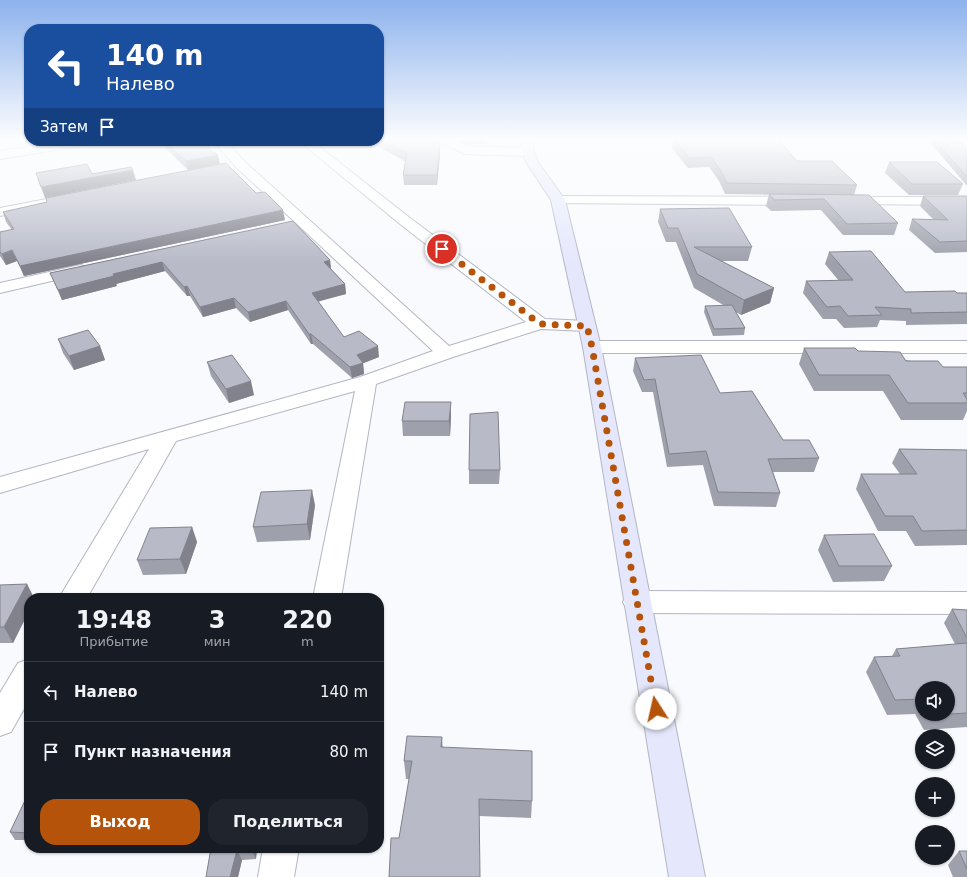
<!DOCTYPE html>
<html lang="ru">
<head>
<meta charset="utf-8">
<style>
	body { margin:0; font-family:"DejaVu Sans",sans-serif; background:#20242c; color:#f1f3f6; height:100vh; display:flex; flex-direction:column; font-size:15px; white-space:nowrap }
	* { box-sizing:border-box; margin:0 }
	p { font-size:13px; color:#9ea1a6 }
	.icon { flex:none; width:22px; height:22px; fill:none; stroke:currentColor; stroke-width:2; stroke-linecap:round; stroke-linejoin:round }
	.map { position:relative; flex:1; overflow:hidden }
	.panel { position:absolute; left:24px; top:593px; width:360px; height:260px; display:flex; flex-direction:column; background:#171b24; border-radius:16px; box-shadow:0 1px 3px #0004 }
	.panel>* { flex:none }
	.banner { position:absolute; left:24px; top:24px; width:360px; height:122px; border-radius:16px; box-shadow:0 1px 3px #0004; background:#1a4fa0; color:#fff; overflow:hidden }
	.buttons { position:absolute; left:915px; top:681px; display:grid; gap:8px }
	.buttons a { display:grid; place-items:center; width:40px; height:40px; border-radius:50%; background:#171b24; box-shadow:0 1px 3px #0004; font-size:20px }
	.pin { position:absolute; display:grid; place-items:center; width:34px; height:34px; color:#fff; margin:-17px; border:2px solid #fff; border-radius:50%; box-shadow:0 1px 4px #0007 }
	.me { position:absolute; width:44px; margin:-22px; rotate:350deg; stroke-linejoin:round; filter:drop-shadow(0 0 3px #0008) }
	.turn { display:flex; align-items:center; gap:14px; height:84px; padding:0 16px; font-size:18px }
	.turn .icon { width:52px; height:52px; stroke-width:2.5 }
	.turn b { display:block; font-size:28px; line-height:34px }
	.then { display:flex; align-items:center; height:38px; padding:0 16px; background:#0003; gap:8px; font-size:15px }
	.eta { display:flex; justify-content:space-evenly; align-items:center; height:68px; text-align:center }
	.eta b { font-size:24px; font-weight:600; line-height:28px }
	.button { display:flex; gap:8px; margin-top:auto; padding:8px 16px }
	.button a { flex:1; height:46px; border-radius:16px; background:#b45309; color:#fff; font-size:16px; font-weight:600; line-height:46px; text-align:center }
	.button a+a { background:#20242c; color:#f1f3f6 }
	ul { padding:0; list-style:none }
	li { display:flex; align-items:center; gap:12px; height:60px; padding:0 16px; border-top:1px solid #363941 }
	li div { flex:1 }
	li b { display:block; font-size:15px }
	li em { font-style:normal }
	.map>svg:first-child { display:block }
	.lines { fill:none; stroke-linecap:round; stroke-linejoin:round }
	.street-casing { stroke:#b3b6c3; stroke-width:2 }
	.secondary-casing { stroke:#b3b6c3; stroke-width:2 }
	.street { fill:#fff; fill-rule:evenodd }
	.secondary { fill:#e5e8fc; fill-rule:evenodd }
	.wall { fill:#9ea0ac; fill-rule:evenodd }
	.shaded-wall { fill:#81828c }
	.building { fill:#b8bac8; stroke:#81828c }
	.route { stroke:#b45309; stroke-width:7; stroke-dasharray:0 12.6 }
</style>
</head>
<body>
<div class="map">
<svg width="967" height="877" viewBox="0 0 967 877">
	<rect width="100%" height="100%" fill="#f9fafd"/>
	<g class="lines">
		<g class="street-casing">
			<path id="street" d="M440 140H456L467 146 528 148 532 149 534 152 532 155 528 156 465 154 442 143Z
				M65 141H93L91 144 87 145 0 159V151Z
				M213 141H226L245 162 449 346 526 322 400 224 299 141H312L410 218 545 319 587 321 593 322 596 326 593 330 587 331 541 329 453 357 376 384 341 598H313L355 391 176 441 87 598H59L149 449 0 493V477L360 377 433 351 237 168Z
				M558 196 797 197 802 198 804 201 802 204 797 205 553 203 551 200 553 197Z
				M57 197 62 198 64 201 62 204 0 216V208Z
				M845 197H967V205L840 204 838 201 840 198Z
				M80 265 86 267 88 270 86 273 0 293V283Z
				M592 341H967V353H592L585 351 583 347 585 343Z
				M637 591 967 592V614L637 613 627 610 623 602 627 594Z
				M29 659V700L11 732 0 736V693L18 663Z
				M263 848H299L294 877H258Z"/>
		</g>
		<g class="secondary-casing">
			<path id="secondary" d="M521 140H533L534 152 538 162 565 200 601 347 705 877H669L583 347 551 200 526 162 522 152Z"/>
		</g>
		<use href="#street" class="street"/>
		<use href="#secondary" class="secondary"/>
	</g>
	<path class="wall" d="M379 140H432L440 144V154L437 185H404L403 175 406 162 369 141H379Z
		M460 140H487V144H466Z
		M673 140H779L797 161 857 185 854 195 898 223 894 235H843L821 210 771 211 766 206 769 194 795 195 725 194 719 181 709 167 688 168 672 148Z
		M928 140H959L967 149V186Z
		M158 141H204L220 164 188 170Z
		M889 162 963 184 958 195H909L885 173Z
		M256 193 285 220 24 276 17 261 6 265 0 256V232L12 230 6 222 3 212Z
		M923 196H967V252L935 253 909 230 912 219H933L920 206Z
		M660 209 752 247 748 261H721L774 288 770 303 741 315 736 312 745 328 744 335 713 336 704 312 705 306H725L694 288 676 242H666L658 222Z
		M293 221 330 260 331 269 345 284 346 294 318 301 344 337 379 357 363 363 364 374 352 378 313 344H311L288 310 250 322 236 308 203 317 190 296H187L165 271 116 284 117 286 62 300 50 273Z
		M829 252 905 292 957 293H967V324L906 325V321L880 320 877 327 844 328 836 319H823L803 293 806 281H839L825 264Z
		M58 339 100 346 105 360 74 370 63 353Z
		M804 348 858 351 943 367H967V411L963 420H901L883 391H814L799 364Z
		M635 358 720 393 783 440 819 458 814 472H773L780 493 776 507 714 506 703 465 667 467 653 392H642L633 371Z
		M207 362 254 395 229 403 211 376Z
		M451 416 450 436H403L402 421Z
		M899 449 967 450V545L915 546 906 531H878L856 489 861 474H900L892 463Z
		M469 470H500L499 484H469Z
		M315 505 310 540 257 542 253 527Z
		M192 527 197 542 186 574 143 575 137 560Z
		M824 535 892 566 884 581 833 582 818 550Z
		M27 584 34 598H29V611L13 643H0V585Z
		M952 609 967 610V727L924 730 915 714 887 715 866 672 874 657 892 656 896 649 955 644 944 623ZM922 688 948 714H922Z
		M442 747 532 801 531 818 479 816 399 838 409 779H406L404 761Z
		M29 792V840H15L10 832Z
		M211 848H257L256 859 242 860 238 877H206Z
		M959 851H967V877H953L948 865Z"/>
	<path class="shaded-wall" d="M440 144V154L437 185V175Z
		M218 155 220 164 188 170 186 161Z
		M133 170 136 180 45 198 41 187Z
		M283 210 285 220 24 276 20 266Z
		M12 250 17 261 6 265 2 254Z
		M330 260 331 270 324 262Z
		M162 262 165 271 116 284 117 286 62 300 58 290 113 274Z
		M345 284 346 294 313 303 312 293Z
		M187 286 190 296H187L184 287Z
		M774 288 770 303 741 315 744 300Z
		M234 298 236 308 203 317 200 307Z
		M286 301 288 310 250 322 248 312Z
		M309 334H311L313 344H311Z
		M100 346 105 360 74 370 69 356Z
		M378 346 379 357 359 365 363 363 364 374 352 378 350 367 357 355Z
		M251 381 254 395 229 403 226 389Z
		M451 402V416L450 436 449 421Z
		M312 490 315 505 310 540 307 524Z
		M192 527 197 542 186 574 180 559Z
		M27 584 34 598H29V611L13 643 4 627Z
		M442 737 443 755 441 747Z
		M252 848H257L256 859 251 849Z
		M237 850 242 860 238 877H230Z"/>
	<path class="building" d="M384 140H432L440 144 437 175H403L407 153Z
		M675 140H779L797 161H832L857 185 727 183 721 171 711 157 689 158Z
		M935 140H959L967 149V177Z
		M164 141H204L213 153H216L218 155 186 161Z
		M889 162H937L963 184H912Z
		M226 163 256 193 265 192 283 210 20 266 12 250 2 254 0 252V232L14 229 3 212 47 202 46 198Z
		M87 164 92 174 131 167 133 170 41 187 36 173Z
		M769 194 869 195 898 223 847 224 824 199 774 200Z
		M923 196H967V241L940 242 912 219 948 220Z
		M729 208 752 247H694L774 288 744 300 697 274 678 228H668L660 209Z
		M293 221 330 260 324 262 345 284 312 293 344 337 359 331 378 346 357 355 363 363 350 367 311 334H309L286 301 248 312 234 298 200 307 187 286 184 287 162 262 113 274 114 276 58 290 50 273Z
		M871 251 905 292 955 291 957 293H967V312L911 313V309L875 307 882 315 848 316 840 306 827 307 806 281 853 280 829 252Z
		M732 305 745 328 714 329 705 306Z
		M88 330 100 346 69 356 58 339Z
		M804 348H855L858 351 900 352 906 361H938L943 367H967V393H963L967 399V403H908L889 375H819Z
		M232 355 251 381 226 389 207 362Z
		M701 355 720 393 752 391 783 440H809L819 458 768 459 780 493 718 492 706 451 669 454 655 379 644 380 635 358Z
		M405 402H451L449 421H402Z
		M498 412 500 470H469L470 414Z
		M899 449 967 450V530L922 531 913 516H885L861 474H917Z
		M312 490 307 524 253 527 261 492Z
		M192 527 180 559 137 560 150 528Z
		M874 534 892 566H839L824 535Z
		M27 584 4 627H0V585Z
		M952 609 967 610V638Z
		M967 643V713L934 715 933 714H948V688H922V699L895 700 874 657 900 656 896 649Z
		M407 736 442 737 441 747 532 751V801L479 799 480 877H389L391 838H399L412 761H404Z
		M29 792V833L10 832Z
		M211 848H252L251 849 237 850 230 877H206Z
		M959 851H967V869Z"/>
	<linearGradient id="sky" x2="0" y2="1"><stop stop-color="#8db2ed"/><stop offset="0.53" stop-color="#fcfdfe"/><stop offset="1" stop-color="#fcfdfe" stop-opacity="0"/></linearGradient>
	<rect width="967" height="263" fill="url(#sky)"/>
	<g class="lines">
		<path class="route" d="M442 249 540 324 587 326 592 347 656 709"/>
	</g>
</svg>
<div class="buttons">
<a><svg class="icon" aria-label="sound" viewBox="0 0 24 24"><path d="M4 9h4l5-4v14l-5-4H4zM17 9q2 3 0 6"/></svg></a>
<a><svg class="icon" aria-label="layers" viewBox="0 0 24 24"><path d="M12 4l9 5-9 5-9-5zM3 14l9 5 9-5"/></svg></a>
<a>+</a>
<a>−</a>
</div>
<div class="pin" style="left:442px;top:249px;background:#d93025"><svg class="icon" aria-label="arrive" viewBox="0 0 24 24"><path d="M6 21V4h12l-3 4 3 4H6"/></svg></div>
<svg class="me" style="left:656px;top:709px" viewBox="-20 -20 40 40"><circle r="19" fill="#fff"/><path d="M0-13L10 11 0 6-10 11z" fill="#b45309"/></svg>
<div class="banner">
<div class="turn"><svg class="icon" aria-label="left" viewBox="0 0 24 24"><path d="M17 20v-9H6M10 6l-5 5 5 5"/></svg><div><b>140 m</b>Налево</div></div>
<div class="then">Затем<svg class="icon" aria-label="arrive" viewBox="0 0 24 24"><path d="M6 21V4h12l-3 4 3 4H6"/></svg></div>
</div>
<section class="panel">
<div class="eta">
<div><b>19:48</b><p>Прибытие</p></div>
<div><b>3</b><p>мин</p></div>
<div><b>220</b><p>m</p></div>
</div>
<ul>
<li><svg class="icon" aria-label="left" viewBox="0 0 24 24"><path d="M17 20v-9H6M10 6l-5 5 5 5"/></svg><div><b>Налево</b></div><em>140 m</em></li>
<li><svg class="icon" aria-label="arrive" viewBox="0 0 24 24"><path d="M6 21V4h12l-3 4 3 4H6"/></svg><div><b>Пункт назначения</b></div><em>80 m</em></li>
</ul>
<div class="button"><a>Выход</a><a>Поделиться</a></div>
</section>
</div>
</body>
</html>
